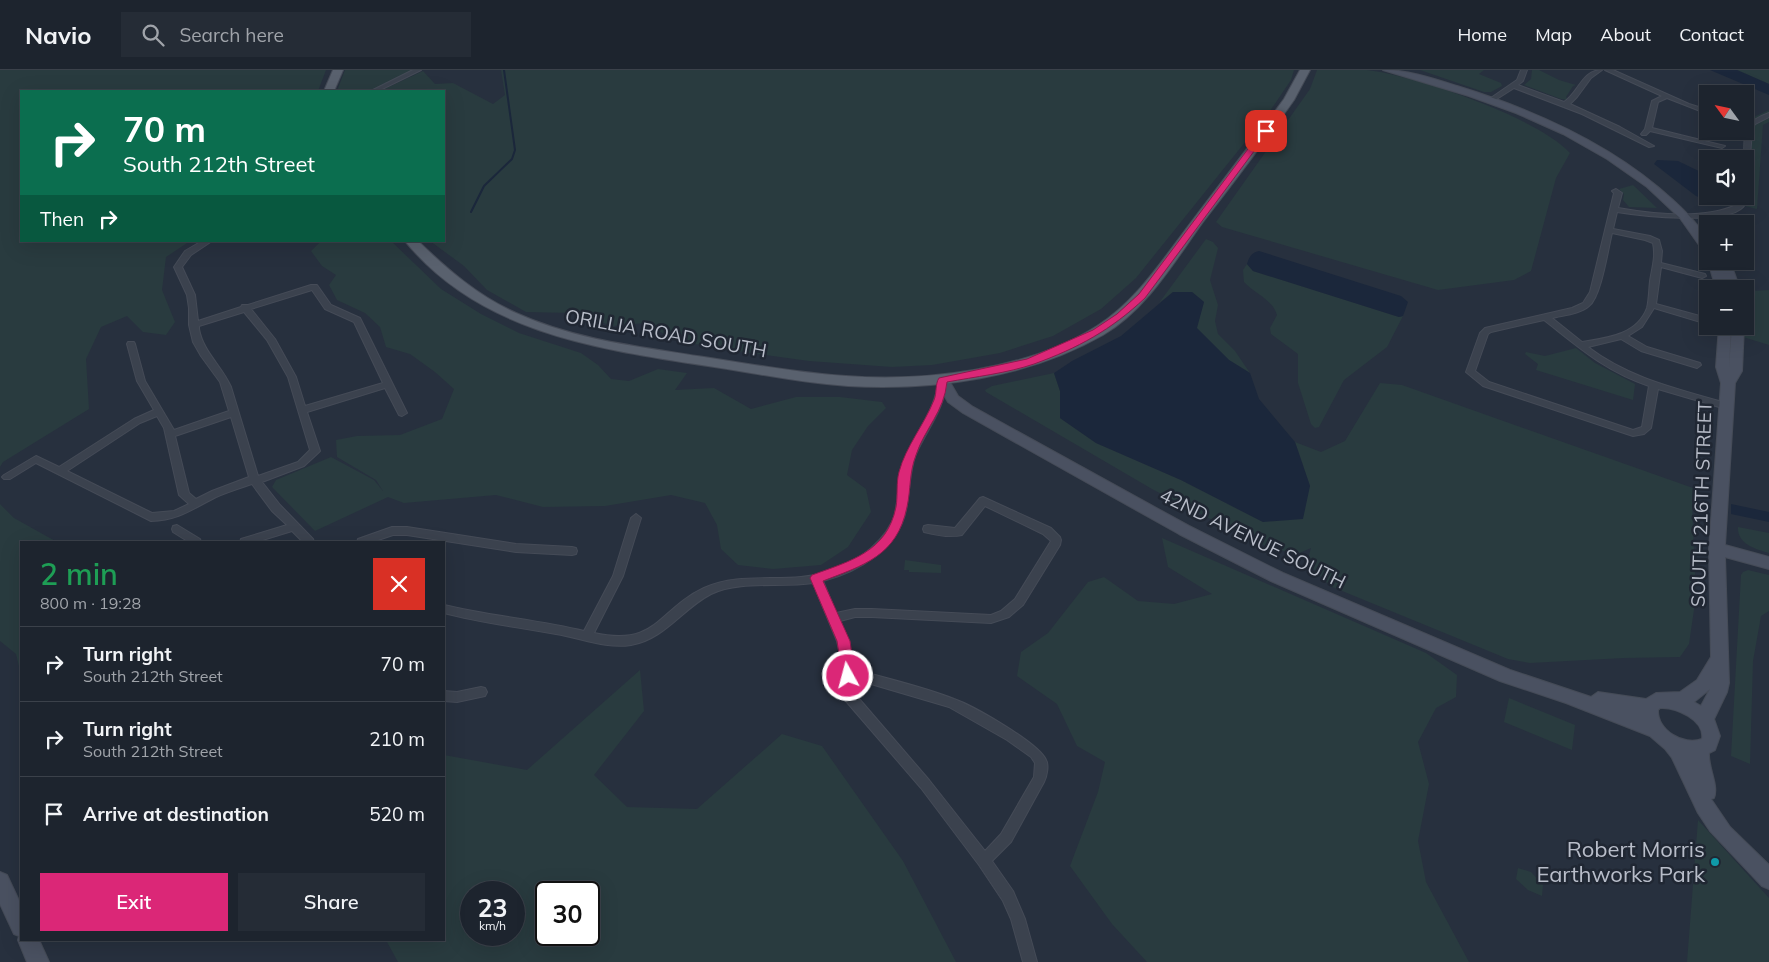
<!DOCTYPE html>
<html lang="en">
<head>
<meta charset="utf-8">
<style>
	body { margin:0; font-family:Mulish,sans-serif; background:#252c36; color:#f1f3f6; height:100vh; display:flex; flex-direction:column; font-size:19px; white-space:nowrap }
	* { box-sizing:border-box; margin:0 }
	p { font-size:16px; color:#a0a4aa }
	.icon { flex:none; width:28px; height:28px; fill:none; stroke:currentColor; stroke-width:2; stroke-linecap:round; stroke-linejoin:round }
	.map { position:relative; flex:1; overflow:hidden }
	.sheet { position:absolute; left:20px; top:471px; width:425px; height:400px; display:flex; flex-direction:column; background:#1d242e; border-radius:0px; box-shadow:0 5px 20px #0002,0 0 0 1px #3b414a }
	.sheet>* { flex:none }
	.guide { position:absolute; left:20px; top:20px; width:425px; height:152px; border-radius:0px; box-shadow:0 5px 20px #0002,0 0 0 1px #3b414a; background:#0b6e4f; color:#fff; overflow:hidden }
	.needle { width:32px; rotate:303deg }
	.tools { position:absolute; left:1699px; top:15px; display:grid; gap:10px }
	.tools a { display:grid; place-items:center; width:55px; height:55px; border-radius:0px; background:#1d242e; box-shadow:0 5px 20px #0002,0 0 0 1px #3b414a; font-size:25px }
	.speed { position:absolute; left:460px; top:811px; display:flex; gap:10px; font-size:25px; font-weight:700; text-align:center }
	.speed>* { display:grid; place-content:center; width:65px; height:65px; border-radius:50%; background:#1d242e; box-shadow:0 5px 20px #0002,0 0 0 1px #3b414a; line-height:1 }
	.speed small { font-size:12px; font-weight:400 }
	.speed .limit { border:2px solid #111; border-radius:8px; background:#fff; color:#111 }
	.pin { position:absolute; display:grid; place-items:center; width:42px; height:42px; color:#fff; margin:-21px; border-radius:10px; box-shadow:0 2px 8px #0006 }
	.me { position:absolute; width:55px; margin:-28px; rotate:353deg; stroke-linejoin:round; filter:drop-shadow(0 0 4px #0008) }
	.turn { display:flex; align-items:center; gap:18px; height:105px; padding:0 20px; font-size:22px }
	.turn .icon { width:65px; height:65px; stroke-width:2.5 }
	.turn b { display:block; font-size:35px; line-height:42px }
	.then { display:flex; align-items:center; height:48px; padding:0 20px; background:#0003; gap:10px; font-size:19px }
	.round { display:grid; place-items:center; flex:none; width:52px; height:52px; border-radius:0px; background:#252c36 }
	.headline { display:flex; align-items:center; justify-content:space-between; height:85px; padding:0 20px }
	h1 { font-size:30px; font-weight:600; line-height:38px; color:#1e9e55 }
	.primary-button { display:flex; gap:10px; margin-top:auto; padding:10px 20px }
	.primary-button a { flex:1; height:58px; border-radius:0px; background:#db2777; color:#fff; font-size:20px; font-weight:600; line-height:58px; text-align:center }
	.primary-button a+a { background:#252c36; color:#f1f3f6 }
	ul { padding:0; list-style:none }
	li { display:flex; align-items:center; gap:15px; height:75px; padding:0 20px; border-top:1px solid #3b414a }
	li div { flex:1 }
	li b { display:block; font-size:19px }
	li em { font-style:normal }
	header { display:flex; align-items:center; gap:30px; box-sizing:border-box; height:70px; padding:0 25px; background:#1d242e; border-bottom:1px solid #3b414a }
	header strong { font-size:24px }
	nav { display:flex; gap:28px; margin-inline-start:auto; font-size:18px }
	.search { width:350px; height:45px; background:#252c36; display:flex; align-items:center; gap:12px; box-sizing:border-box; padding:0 18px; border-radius:0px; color:#a0a4aa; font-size:19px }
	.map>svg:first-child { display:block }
	.green { fill:#293b3f; fill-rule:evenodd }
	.water { fill:#1b273b }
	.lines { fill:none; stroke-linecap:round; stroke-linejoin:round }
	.stream { stroke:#1b273b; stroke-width:2 }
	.street-casing { stroke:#454b57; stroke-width:2 }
	.secondary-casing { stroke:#454b57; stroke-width:2 }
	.primary-casing { stroke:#454b57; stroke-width:2 }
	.street { fill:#3b424e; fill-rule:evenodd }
	.secondary { fill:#4a5161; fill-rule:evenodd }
	.primary { fill:#59616e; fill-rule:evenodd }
	.route { fill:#db2777; stroke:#8e194d }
	.culture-dot { fill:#0f9aa8; stroke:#202733; stroke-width:2 }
	.labels { text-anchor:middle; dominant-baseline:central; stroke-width:5; stroke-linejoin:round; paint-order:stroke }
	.street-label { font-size:19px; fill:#b8bdc9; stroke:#202733 }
	.near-poi-label { font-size:22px; fill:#b8bdc9; stroke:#202733; text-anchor:end }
</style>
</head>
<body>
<header>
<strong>Navio</strong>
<div class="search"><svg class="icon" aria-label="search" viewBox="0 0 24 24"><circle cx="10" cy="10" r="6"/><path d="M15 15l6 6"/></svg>Search here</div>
<nav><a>Home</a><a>Map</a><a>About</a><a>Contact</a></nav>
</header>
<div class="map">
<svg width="1769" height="892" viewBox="0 0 1769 892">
	<rect width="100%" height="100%" fill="#27303e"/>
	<path class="green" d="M0 0H326L318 21H21V171H190L166 187 162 220 175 252 166 265 143 262 127 246 101 257 86 289 89 339 3 392 0 397Z
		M345 0H412L370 21H337Z
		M501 0H1294L1291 10 1270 41 1136 208 1101 239 1053 266 1000 283 932 295 892 297 809 291 722 279 674 270 645 253 613 256 573 243 526 242 487 220 464 196 430 171H444V21H380L423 1 435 14 453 13 493 34 505 25Z
		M1317 0C1333 0 1351 0 1367 0 1414 5 1539 48 1570 83L1556 108 1531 201 1514 210 1438 220 1222 157 1216 152 1310 19Z
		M1420 0H1484L1479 4 1501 13 1502 16 1491 22H1484Z
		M1532 0H1539L1559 10 1576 15 1573 16 1566 27 1568 30 1561 29 1524 15 1531 9Z
		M1737 0H1769V14Z
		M1769 40V52L1763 55 1757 139 1745 136 1752 53 1745 51Z
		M1633 115 1657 138 1629 137 1623 130 1624 124 1619 119Z
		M1206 169 1213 172 1218 178 1210 210 1218 235 1215 251 1218 264 1235 281 1250 303 1229 290 1196 258 1204 232 1192 222H1173L1159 233Z
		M321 171H391L441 219 481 244 519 263 581 283 598 295 611 309 629 311 658 299 687 303 675 320 714 318 751 339 796 327H840L882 332 886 338 868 356 852 380 847 405 866 419 871 442 848 477 821 495 773 499 738 495 721 479 717 455 705 433 671 425 605 436 543 437 496 425 404 433 388 427 315 461 272 417 276 410 331 387 374 410 383 421 376 410 337 387 336 370 357 366 400 365 442 349 454 319 435 302 410 284 386 277 380 257 365 243 337 230 329 215 336 205 322 196 311 181Z
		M1247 194 1253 201 1399 247 1403 246 1387 277 1344 310 1319 357 1315 358 1311 354 1298 313V284L1271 264 1270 258 1277 245C1273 230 1254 223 1244 212L1243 200Z
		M1769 220V275L1743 267V256H1745V225L1752 221Z
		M1576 278 1595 293 1635 314 1633 330 1536 300 1538 294 1525 284 1526 282 1545 286Z
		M1054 303 1060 321V348L1096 373 1181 410 1263 452 1310 416 1295 372 1321 382 1345 371 1380 313 1402 315 1693 418 1692 433 1696 526 1689 574 1680 587 1624 588 1530 593 1508 589 1330 516 1307 492 1311 478 1297 484 1271 478 1247 468 1152 419 986 322 985 320 992 316Z
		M0 434 14 448 57 472H21V605L16 584 0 571Z
		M1738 457 1769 463V483C1755 479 1737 474 1738 457Z
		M1162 468 1426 583 1457 605 1456 627 1436 638 1418 672 1429 714 1418 771 1426 812 1469 892H1147L1112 854 1070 796 1098 722 1105 692 1077 676 1057 634 1017 606 1021 582 1048 563 1088 512 1104 507 1138 531 1174 534 1212 524 1168 497Z
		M905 490 941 495V503L909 502V500H904Z
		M1748 500 1769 505V541L1761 546 1753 591 1750 694 1731 686 1741 505 1743 502Z
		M640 600 644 641 594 705 627 737 697 739 782 664 822 676 903 791 956 892H398L387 872 383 870H444V685L527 700ZM471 822H514V865H471ZM546 822H589V865H546Z
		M1509 628 1575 655 1572 680 1504 652Z
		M1698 750 1769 828V892H1687Z
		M1518 798 1531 802 1543 815 1542 826 1528 820 1516 809Z"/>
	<path class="water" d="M1710 0H1737L1769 14V25Z
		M1657 90 1678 91 1707 105 1708 126H1712L1701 128 1696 126 1654 94Z
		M1259 181 1401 226 1408 232 1403 246 1399 247 1253 201 1247 194C1249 187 1252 182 1259 181Z
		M1173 222H1192L1204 232 1197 258 1229 290 1250 303 1259 329 1295 372 1310 416 1303 449 1263 452 1181 410 1096 373 1060 348V321L1054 303 1072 291 1121 266Z
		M1731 434 1769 442V452L1731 444Z"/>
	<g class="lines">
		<path class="stream" d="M471 142 484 116 512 89 515 80 504 0"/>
		<g class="street-casing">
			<path id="street" d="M413 0H421L378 21H371Z
				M1521 0H1527L1523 11 1518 15 1564 32C1579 22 1582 0 1602 0L1591 8 1577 27 1570 34 1620 57 1654 76 1649 77 1582 44 1514 18 1492 32H1488V30L1517 10Z
				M1605 0H1613L1689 34 1708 40V44L1667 28 1658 32 1652 58 1725 76 1722 78 1650 61 1646 65H1642L1641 64 1645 59 1652 31 1662 26Z
				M1769 43V47L1755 54 1752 59 1748 116 1745 118V89H1744C1745 63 1741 53 1769 43Z
				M1616 119 1622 123 1618 138C1652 144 1704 150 1736 135L1740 126H1745V124L1748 126C1747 130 1746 134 1743 137 1726 155 1641 146 1617 142L1613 159 1650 166 1659 170 1662 181 1661 193 1705 204 1706 206 1702 208 1661 197 1656 234 1707 248V252L1704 253 1654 238 1642 257 1628 266 1647 277 1700 293 1701 295 1697 298 1641 281 1621 269 1588 277C1630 309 1679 319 1729 334L1730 336 1726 339 1658 319 1651 358 1644 364 1633 366 1483 316 1466 302 1480 263 1485 258 1572 238 1583 233 1590 222 1614 123 1612 121ZM1612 163 1645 170 1653 173C1656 187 1652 198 1650 211 1649 220 1649 230 1647 238 1637 265 1607 268 1582 272L1552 248C1564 245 1580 244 1589 236 1601 227 1608 179 1612 163ZM1544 250C1580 278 1605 301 1649 316L1642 357 1633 360 1489 312 1475 301 1488 264 1491 262Z
				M202 171H212L191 185 182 197 195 225 198 251 241 237 242 235H248L311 215H317L331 235 360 248 407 343 402 346 399 345 385 318 307 342 320 381 318 383 304 396 262 412 280 435 313 469 314 472H303L292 461 256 472H240L241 469 287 455 272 441 252 414C240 418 227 422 216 427 192 439 179 450 151 451L36 393 10 409H4L2 407 4 405 36 386 59 397 134 349 154 340 137 311 127 274 128 272H134L135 274 145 311 174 360 229 341 220 312 201 286 193 272 189 255V238L187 225 174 197 185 181ZM312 220 325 239 354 252 383 313 305 336 296 307 275 269 251 239ZM244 242 267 270 288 307 310 380 298 392 258 406 231 317C222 296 203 282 199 259V256ZM157 346 164 358 179 425 189 434 174 441 152 443 67 401 140 353ZM231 347 249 407 212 421 196 429 189 423 175 366Z
				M942 307 946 310C946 337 927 359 916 384 909 402 910 421 906 440 898 479 858 502 823 511L836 543 855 539H872L991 545 1001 541 1015 529 1051 471 1043 464 985 436 962 465C950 468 936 465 924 462L923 459 924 456 928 455 955 458 980 428 983 427 1051 458 1060 467 1061 470 1060 475 1023 535 1009 547 991 553 872 547H855L840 551 849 571 854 599C887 609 921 616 954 629 972 635 1039 673 1046 690 1049 695 1047 706 1044 712L1011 772 992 791 1013 821 1025 849 1037 892H1023L1011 849 1003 831 979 795 921 718 845 630 843 626 842 594 837 571 813 513C781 518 740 510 711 524 682 539 665 569 631 575 606 579 581 568 556 564 519 557 481 553 444 543V535C490 546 538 550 584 561L613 506 631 448 636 444 641 448 623 506 594 563C658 577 657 540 704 518 734 504 769 510 801 507 823 505 843 497 861 486 874 477 885 466 892 452 900 435 896 415 902 397 911 367 937 341 938 310ZM854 609 949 637 1007 670 1031 687 1035 693 1034 707 1001 764 985 781 929 710 855 624Z
				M177 455 200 469 201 472H189L173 462 172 459 173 456Z
				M392 457H407L516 474 572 477 576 478 577 481 576 484 572 485 516 482 407 465H393L372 472H357L358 469Z
				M481 617 485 618 487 622 485 626 457 632 444 631V621L457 622Z"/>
		</g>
		<g class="secondary-casing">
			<path id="secondary" d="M1383 0C1408 0 1432 8 1457 16 1535 40 1614 75 1674 131 1683 139 1705 161 1708 172 1708 175 1708 180 1708 183L1704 182 1680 148 1647 117 1607 89 1563 64 1516 43 1469 26Z
				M1708 191H1730L1740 219H1716Z
				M1719 256H1731L1729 298 1732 256H1744L1742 301 1735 313 1725 475 1769 487V499L1725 487 1729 613 1727 622 1714 649 1720 666 1715 680 1709 683C1708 698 1719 715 1714 728L1711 729 1730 757 1769 795V819L1762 816 1710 761 1698 743 1672 688 1665 679 1650 666 1566 633 1500 611 1271 511 1179 464 963 343 948 332 935 310 937 307H947L958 326 973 337 1189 456 1283 503 1510 600 1591 627 1598 622 1646 629 1656 623 1680 622 1697 610 1711 587 1709 479 1721 313 1716 297ZM1710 619 1701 636 1694 632ZM1660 638C1676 637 1705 650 1702 669 1683 676 1657 660 1658 640Z
				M0 802 7 805 21 835V870H39L49 892H27L18 870 19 866 14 864 0 834Z"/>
		</g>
		<g class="primary-casing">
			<path id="primary" d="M333 0H343L334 21H324Z
				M1300 0H1310L1294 30C1265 71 1234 112 1203 152 1174 192 1147 239 1103 265 1028 308 933 321 848 316 801 313 755 303 708 296 598 279 480 263 405 171H418C448 200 478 226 516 243 575 270 641 277 704 287 751 294 798 303 846 306 925 312 1028 300 1097 256 1136 231 1161 192 1189 155 1221 113 1253 71 1284 29Z"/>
		</g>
		<use href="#street" class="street"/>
		<use href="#secondary" class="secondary"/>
		<use href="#primary" class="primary"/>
	</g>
	<path class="route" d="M1263 59 1269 61 1145 228C1111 260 1078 278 1034 294 1008 303 974 307 947 312 944 342 925 358 916 385 909 403 911 419 907 437 897 486 864 495 823 511L850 571 855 606 853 610 848 611 843 610 837 571 810 508 812 505C850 491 887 482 896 437 898 425 896 413 899 402 906 376 924 355 934 330 937 323 935 314 939 308L1027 289 1093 260 1117 244 1139 224Z"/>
	<circle class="culture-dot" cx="1715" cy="792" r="5"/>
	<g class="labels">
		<g class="street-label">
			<text transform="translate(666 263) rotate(10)">ORILLIA ROAD SOUTH</text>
			<text transform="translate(1701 434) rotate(-88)">SOUTH 216TH STREET</text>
			<text transform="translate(1253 468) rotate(26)">42ND AVENUE SOUTH</text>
		</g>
		<g class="near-poi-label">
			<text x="1705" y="779">Robert Morris<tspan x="1705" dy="25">Earthworks Park</tspan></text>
		</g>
	</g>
</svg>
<div class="tools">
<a><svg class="needle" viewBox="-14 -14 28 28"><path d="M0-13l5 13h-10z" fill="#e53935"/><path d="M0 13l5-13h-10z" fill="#a0a4aa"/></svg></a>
<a><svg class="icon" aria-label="sound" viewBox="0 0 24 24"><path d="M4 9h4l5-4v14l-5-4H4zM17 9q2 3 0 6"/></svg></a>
<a>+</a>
<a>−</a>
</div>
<div class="speed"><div>23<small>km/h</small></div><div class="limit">30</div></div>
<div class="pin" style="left:1266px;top:61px;background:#d93025"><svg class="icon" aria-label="arrive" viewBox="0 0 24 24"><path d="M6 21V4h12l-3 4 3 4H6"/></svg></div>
<svg class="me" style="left:848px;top:606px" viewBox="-20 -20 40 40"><circle r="17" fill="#db2777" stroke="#fff" stroke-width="3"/><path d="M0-11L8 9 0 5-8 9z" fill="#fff"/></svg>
<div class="guide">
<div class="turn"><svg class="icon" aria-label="right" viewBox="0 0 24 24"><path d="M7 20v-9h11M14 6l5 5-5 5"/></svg><div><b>70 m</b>South 212th Street</div></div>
<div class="then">Then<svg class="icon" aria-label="right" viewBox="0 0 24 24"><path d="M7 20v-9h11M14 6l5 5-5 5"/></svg></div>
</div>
<section class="sheet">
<div class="headline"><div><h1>2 min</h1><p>800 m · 19:28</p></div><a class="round" style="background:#d93025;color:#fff"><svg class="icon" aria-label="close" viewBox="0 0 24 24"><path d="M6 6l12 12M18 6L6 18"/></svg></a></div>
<ul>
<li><svg class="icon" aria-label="right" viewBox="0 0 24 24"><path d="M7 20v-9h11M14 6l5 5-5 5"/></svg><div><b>Turn right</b><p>South 212th Street</p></div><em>70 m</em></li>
<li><svg class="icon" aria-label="right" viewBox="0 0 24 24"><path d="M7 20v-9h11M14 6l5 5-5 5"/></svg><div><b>Turn right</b><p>South 212th Street</p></div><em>210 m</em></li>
<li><svg class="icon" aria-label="arrive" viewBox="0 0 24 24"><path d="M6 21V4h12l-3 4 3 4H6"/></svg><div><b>Arrive at destination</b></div><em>520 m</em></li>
</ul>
<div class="primary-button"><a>Exit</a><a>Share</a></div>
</section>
</div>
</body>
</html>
